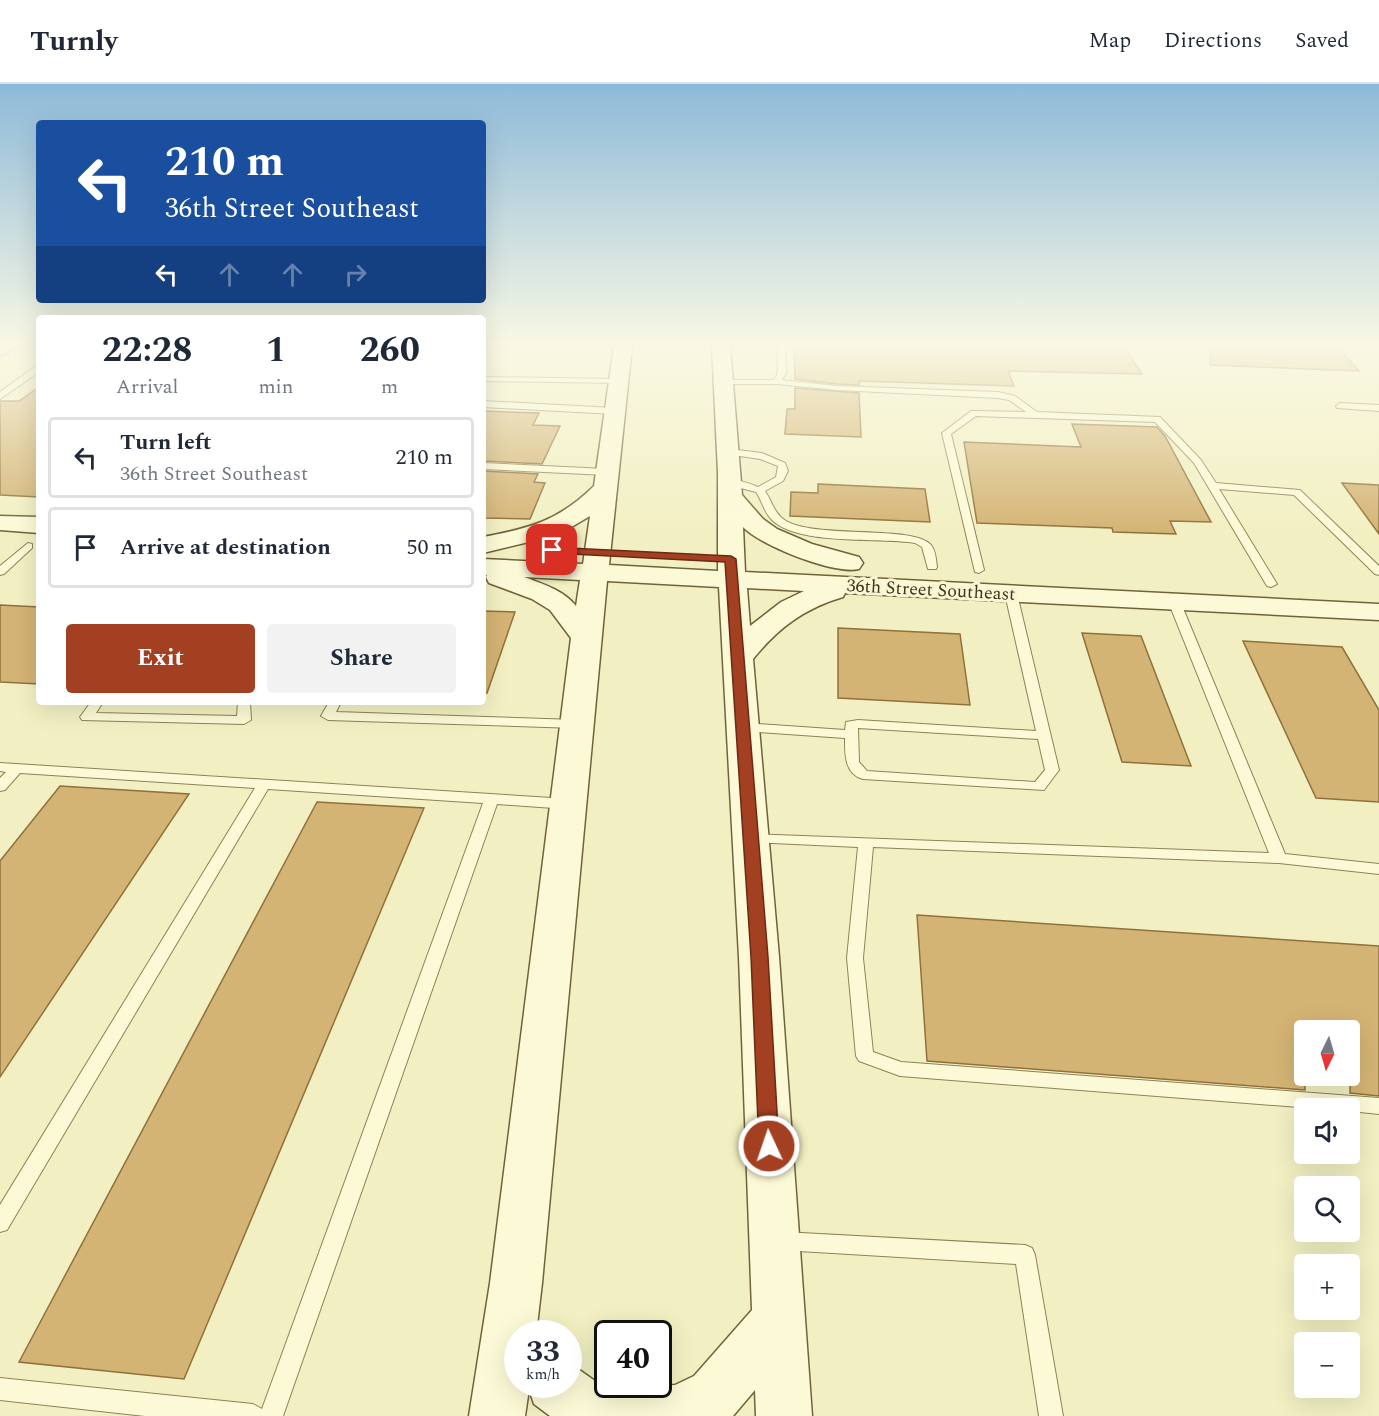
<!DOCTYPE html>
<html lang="en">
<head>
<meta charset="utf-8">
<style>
	body { margin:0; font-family:Spectral,serif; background:#f2f2f3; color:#1f2937; height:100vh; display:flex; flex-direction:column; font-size:22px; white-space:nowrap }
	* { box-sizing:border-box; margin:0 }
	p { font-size:20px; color:#747a83 }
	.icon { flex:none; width:33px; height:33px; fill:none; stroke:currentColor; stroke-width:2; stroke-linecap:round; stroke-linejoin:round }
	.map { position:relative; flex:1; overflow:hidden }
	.drawer { position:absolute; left:36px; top:231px; width:450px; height:390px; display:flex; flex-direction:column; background:#fff; border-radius:6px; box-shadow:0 6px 24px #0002 }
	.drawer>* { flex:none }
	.top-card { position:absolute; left:36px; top:36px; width:450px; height:183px; border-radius:6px; box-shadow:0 6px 24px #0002; background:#1a4fa0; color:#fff; overflow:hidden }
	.needle { width:39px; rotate:185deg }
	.controls { position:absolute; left:1294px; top:936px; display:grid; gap:12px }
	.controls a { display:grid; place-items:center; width:66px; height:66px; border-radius:6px; background:#fff; box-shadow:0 6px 24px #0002; font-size:30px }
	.speed { position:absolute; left:504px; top:1236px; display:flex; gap:12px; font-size:30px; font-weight:700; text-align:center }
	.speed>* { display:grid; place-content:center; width:78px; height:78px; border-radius:50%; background:#fff; box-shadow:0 6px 24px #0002; line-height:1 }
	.speed small { font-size:15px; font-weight:400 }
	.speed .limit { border:3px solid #111; border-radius:9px; background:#fff; color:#111 }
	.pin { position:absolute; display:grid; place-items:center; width:51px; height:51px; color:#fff; margin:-26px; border-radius:12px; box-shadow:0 3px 9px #0006 }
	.me { position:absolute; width:66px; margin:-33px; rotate:357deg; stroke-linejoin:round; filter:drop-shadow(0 0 4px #0008) }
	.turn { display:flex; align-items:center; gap:21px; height:126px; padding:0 30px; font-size:27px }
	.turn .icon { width:78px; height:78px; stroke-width:2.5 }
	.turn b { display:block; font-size:42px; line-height:51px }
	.lanes { display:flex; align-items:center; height:57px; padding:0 30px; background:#0003; justify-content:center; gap:30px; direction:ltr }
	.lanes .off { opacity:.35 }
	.eta { display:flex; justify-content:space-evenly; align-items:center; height:102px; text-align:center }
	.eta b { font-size:36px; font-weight:700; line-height:42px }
	.button { display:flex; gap:12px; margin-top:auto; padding:12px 30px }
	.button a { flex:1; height:69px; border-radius:6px; background:#a34021; color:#fff; font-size:24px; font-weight:700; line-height:69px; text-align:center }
	.button a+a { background:#f2f2f3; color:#1f2937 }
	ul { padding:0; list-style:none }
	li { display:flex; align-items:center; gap:18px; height:81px; margin:0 12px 9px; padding:0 18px; border:3px solid #e0e1e3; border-radius:6px }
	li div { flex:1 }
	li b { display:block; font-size:22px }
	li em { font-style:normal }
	header { display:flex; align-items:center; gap:36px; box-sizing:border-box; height:84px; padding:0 30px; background:#fff; border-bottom:2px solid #e0e1e3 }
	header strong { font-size:28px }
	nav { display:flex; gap:33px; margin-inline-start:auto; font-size:21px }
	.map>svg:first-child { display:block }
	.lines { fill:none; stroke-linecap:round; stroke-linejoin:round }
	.stream { fill:#6a9494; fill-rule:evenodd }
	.building { fill:#d4b474; stroke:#90713b; stroke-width:1.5 }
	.lane-casing { stroke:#8e8257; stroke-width:2 }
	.secondary-casing { stroke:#70633a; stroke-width:3 }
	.lane { fill:#fcfad6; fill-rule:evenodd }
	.secondary { fill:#fcfad6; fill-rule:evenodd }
	.route { fill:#a34021; stroke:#6a2a15; stroke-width:1.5 }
	.labels { text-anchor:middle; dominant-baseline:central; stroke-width:6; stroke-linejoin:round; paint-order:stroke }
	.street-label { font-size:18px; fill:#3d341d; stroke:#f9f7d3 }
</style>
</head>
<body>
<header>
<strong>Turnly</strong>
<nav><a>Map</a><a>Directions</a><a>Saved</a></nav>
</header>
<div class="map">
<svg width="1379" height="1332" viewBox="0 0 1379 1332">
	<rect width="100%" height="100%" fill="#f2f0c2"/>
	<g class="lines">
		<path class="stream" d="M17 262H23L0 274V271Z"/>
	</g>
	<path class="building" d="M794 262H1124L1142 290 1008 287 1014 302 859 297V301L837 300 795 295Z
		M1210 262H1337L1359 287 1210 281Z
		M39 303V413L0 411V317H19Z
		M795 304 859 309 861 353 785 350 787 325H795Z
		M483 327 539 329 533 341 560 342 542 380 483 377Z
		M1072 340 1157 343 1165 352 1211 438 1170 437 1176 450 1113 448 1112 444 977 439 964 358 1081 363Z
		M483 387 538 390 534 398 545 399 530 435 483 434Z
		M1342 399 1379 401V450Z
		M818 400 925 405 930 438 790 432 791 408 818 409Z
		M0 521 39 523V600L0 598Z
		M483 527 515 528 487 609 483 608Z
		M838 544 960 550 970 621 838 614Z
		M1082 549 1141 552 1191 682 1122 678Z
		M1243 557 1342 563 1379 626V718L1316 714Z
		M60 702 189 710 0 993V777Z
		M317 718 424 724 184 1295 19 1278Z
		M917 831 1379 862V1012L1350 1009V946H1305V1006L927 977Z"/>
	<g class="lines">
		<g class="lane-casing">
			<path id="lane" d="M777 262H785L786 289 782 296 837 302 998 308 1015 312 1037 328 1160 333 1201 376 1216 399 1300 406 1379 482V491L1375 490 1294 411 1219 405 1277 500 1271 503 1267 502 1194 379 1155 338 976 332 951 350 984 486 979 489 975 488 942 349 971 327 1026 328 1009 316 998 314 837 306 777 300H723L719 298 723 296H774L778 289Z
				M36 282H39V288L0 315V308Z
				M483 293 618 295 622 297 618 299 483 297Z
				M483 317 614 324 618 327 614 330 483 323Z
				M1340 319 1379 321V327L1337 324 1336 322Z
				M729 365 762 369 785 379 788 387 783 397 765 407C772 417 774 430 786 437 818 455 915 441 931 461 936 467 936 476 937 483L936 485H928L922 463 915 459C879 453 799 462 772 436 764 428 762 417 756 408L725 400C735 393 748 399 758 403L776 393 778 382 760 375 726 370V366Z
				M483 379 606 385 611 388 606 391 483 385Z
				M28 459 32 460V464L4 490 0 491V482Z
				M1011 507 1017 510 1059 686 1044 706 863 695C844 690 845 669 845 654L743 647 736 643 743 639 845 646 846 638 858 636 1036 647 1005 510ZM858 644 1038 655 1045 686 1035 698 867 687 859 678Z
				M1174 514 1180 517 1285 770 1379 780V790L1279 779 873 763 863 874 873 968 901 978 1379 1014V1030L1350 1027V1024H1312L900 992 859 977 856 972 847 874 858 763 751 758 744 753 746 750 1269 769 1168 517Z
				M91 618H103L96 629 237 632 238 618H250L251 636 244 640 82 636 80 633Z
				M329 618H341L336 628 576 636 583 640 576 644 328 636 321 632Z
				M0 679 568 715 575 720 568 725 497 720 283 1332H145L0 1316V1294L253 1320 262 1325 483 719 268 705 7 1146 0 1148V1121L255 704 20 689 5 706 0 707V694L6 688 0 687Z
				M782 1148 1025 1161 1032 1164 1035 1171 1063 1332H1039L1016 1180 782 1166 775 1164 772 1157 775 1150Z"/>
		</g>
		<g class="secondary-casing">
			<path id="secondary" d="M614 262H632L609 481 718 487V389L712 262H730L742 411 763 435 777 445 812 460 859 473 863 479 859 485C835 491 761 462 743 443L745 488 1379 520V536L845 509 843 513C805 524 778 544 753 575L779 873 812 1332H756L755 1306 733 1332H550L534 1320 529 1305 525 1332H469L490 1199 571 554 550 526 532 515 489 499 486 493 487 491H483V475L583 480 590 432 558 451 483 469V453C531 444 558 437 594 402ZM524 493 580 496 576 522C563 506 543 500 524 493ZM607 497 719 503 739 873 752 1226 694 1292 675 1301 624 1303 608 1300 595 1297 568 1278V1300H518V1250H536L542 1199ZM747 504 804 507 781 518 750 542Z
				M0 432 39 433V449L0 446Z"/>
		</g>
		<use href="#lane" class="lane"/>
		<use href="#secondary" class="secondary"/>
	</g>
	<linearGradient id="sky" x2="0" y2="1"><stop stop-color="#8dbad9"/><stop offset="0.58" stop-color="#f9f8e4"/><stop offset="1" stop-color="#f9f8e4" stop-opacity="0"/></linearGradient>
	<rect width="1379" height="449" fill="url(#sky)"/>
	<path class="route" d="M548 463 731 472 736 475 768 873 779 1062 776 1068 769 1071 762 1068 759 1062 751 873 725 478 552 469 548 468Z"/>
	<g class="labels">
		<g class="street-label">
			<text transform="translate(931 506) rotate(3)">36th Street Southeast</text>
		</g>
	</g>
</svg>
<div class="controls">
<a><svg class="needle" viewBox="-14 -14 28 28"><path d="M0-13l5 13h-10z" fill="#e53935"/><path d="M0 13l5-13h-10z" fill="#747a83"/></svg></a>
<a><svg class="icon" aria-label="sound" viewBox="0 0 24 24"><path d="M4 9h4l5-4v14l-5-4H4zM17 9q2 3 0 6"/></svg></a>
<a><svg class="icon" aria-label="search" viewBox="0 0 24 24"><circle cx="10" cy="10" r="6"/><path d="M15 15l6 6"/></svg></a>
<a>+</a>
<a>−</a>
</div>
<div class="speed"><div>33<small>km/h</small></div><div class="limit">40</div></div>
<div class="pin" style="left:552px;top:466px;background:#d93025"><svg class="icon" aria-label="arrive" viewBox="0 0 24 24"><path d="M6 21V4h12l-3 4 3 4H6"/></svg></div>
<svg class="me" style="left:769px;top:1062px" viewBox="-20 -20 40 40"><circle r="17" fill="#a34021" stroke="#fff" stroke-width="3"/><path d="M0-11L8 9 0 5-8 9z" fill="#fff"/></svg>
<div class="top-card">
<div class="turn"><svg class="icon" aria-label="left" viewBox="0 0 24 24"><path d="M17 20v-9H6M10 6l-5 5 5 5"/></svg><div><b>210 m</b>36th Street Southeast</div></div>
<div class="lanes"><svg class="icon" aria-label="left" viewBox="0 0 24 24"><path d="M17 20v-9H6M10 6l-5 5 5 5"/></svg><svg class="icon off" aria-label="ahead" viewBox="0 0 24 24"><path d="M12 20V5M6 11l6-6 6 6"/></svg><svg class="icon off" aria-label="ahead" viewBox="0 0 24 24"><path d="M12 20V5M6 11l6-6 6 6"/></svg><svg class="icon off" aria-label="right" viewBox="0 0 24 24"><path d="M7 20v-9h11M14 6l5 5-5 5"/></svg></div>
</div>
<section class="drawer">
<div class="eta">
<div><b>22:28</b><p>Arrival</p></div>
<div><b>1</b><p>min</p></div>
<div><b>260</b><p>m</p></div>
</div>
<ul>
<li><svg class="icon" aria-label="left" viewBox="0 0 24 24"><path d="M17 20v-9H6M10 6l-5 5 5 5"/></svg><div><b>Turn left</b><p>36th Street Southeast</p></div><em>210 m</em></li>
<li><svg class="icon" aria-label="arrive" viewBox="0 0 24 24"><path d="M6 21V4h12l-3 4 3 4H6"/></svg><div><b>Arrive at destination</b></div><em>50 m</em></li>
</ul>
<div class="button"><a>Exit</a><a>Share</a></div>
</section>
</div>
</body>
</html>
